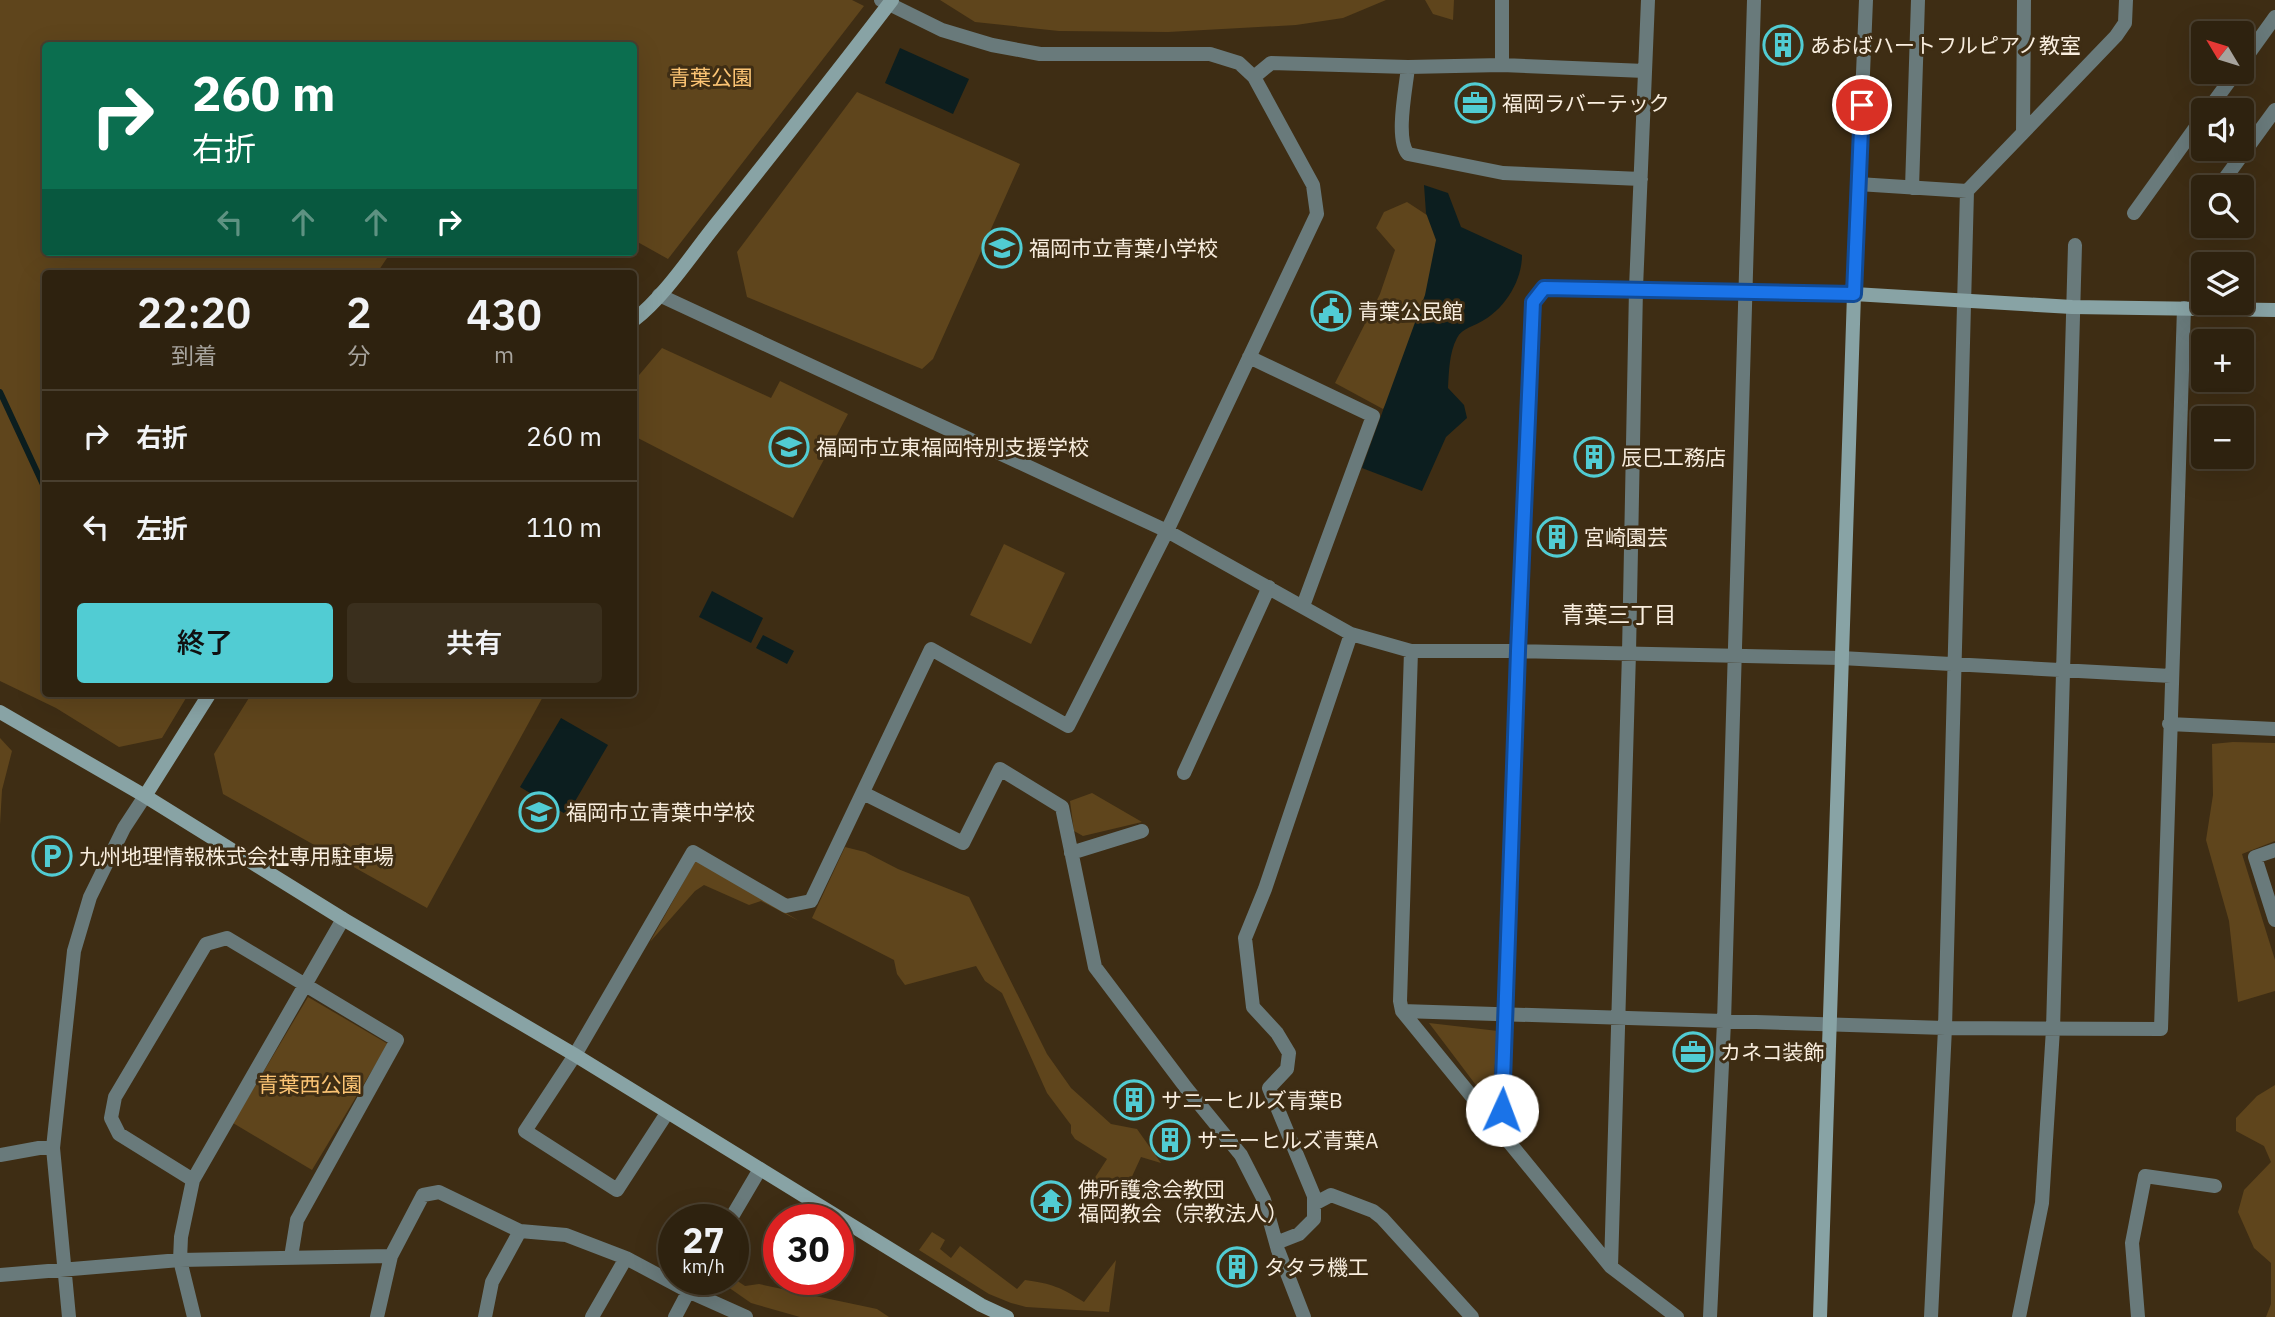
<!DOCTYPE html>
<html lang="ja">
<head>
<meta charset="utf-8">
<style>
	body { margin:0; font-family:"IBM Plex Sans","Noto Sans JP",sans-serif; background:#3a2f1d; color:#f1f3f6; height:100vh; display:flex; flex-direction:column; font-size:26px; white-space:nowrap }
	* { box-sizing:border-box; margin:0 }
	p { font-size:23px; color:#a7a49e }
	.icon { flex:none; width:38px; height:38px; fill:none; stroke:currentColor; stroke-width:2; stroke-linecap:round; stroke-linejoin:round }
	.map { position:relative; flex:1; overflow:hidden }
	.drawer { position:absolute; left:42px; top:270px; width:595px; height:427px; display:flex; flex-direction:column; background:#2e220f; border-radius:7px; box-shadow:0 7px 28px #0002,0 0 0 2px #493f2f }
	.drawer>* { flex:none }
	.guide { position:absolute; left:42px; top:42px; width:595px; height:214px; border-radius:7px; box-shadow:0 7px 28px #0002,0 0 0 2px #493f2f; background:#0b6e4f; color:#fff; overflow:hidden }
	.needle { width:46px; rotate:308deg }
	.fabs { position:absolute; left:2191px; top:21px; display:grid; gap:14px }
	.fabs a { display:grid; place-items:center; width:63px; height:63px; border-radius:7px; background:#2e220f; box-shadow:0 7px 28px #0002,0 0 0 2px #493f2f; font-size:35px }
	.speed { position:absolute; left:658px; top:1204px; display:flex; gap:14px; font-size:35px; font-weight:700; text-align:center }
	.speed>* { display:grid; place-content:center; width:91px; height:91px; border-radius:50%; background:#2e220f; box-shadow:0 7px 28px #0002,0 0 0 2px #493f2f; line-height:1 }
	.speed small { font-size:18px; font-weight:400 }
	.speed .limit { border:10px solid #d22; background:#fff; color:#111 }
	.pin { position:absolute; display:grid; place-items:center; width:60px; height:60px; color:#fff; margin:-30px; border:4px solid #fff; border-radius:50%; box-shadow:0 2px 7px #0007 }
	.me { position:absolute; width:77px; margin:-38px; rotate:2deg; stroke-linejoin:round; filter:drop-shadow(0 0 5px #0008) }
	.turn { display:flex; align-items:center; gap:24px; height:147px; padding:0 35px; font-size:32px }
	.turn .icon { width:91px; height:91px; stroke-width:2.5 }
	.turn b { display:block; font-size:49px; line-height:60px }
	.lanes { display:flex; align-items:center; height:66px; padding:0 35px; background:#0003; justify-content:center; gap:35px; direction:ltr }
	.lanes .off { opacity:.35 }
	.eta { display:flex; justify-content:space-evenly; align-items:center; height:119px; text-align:center }
	.eta b { font-size:42px; font-weight:600; line-height:49px }
	.action { display:flex; gap:14px; margin-top:auto; padding:14px 35px }
	.action a { flex:1; height:80px; border-radius:7px; background:#51ccd3; color:#111; font-size:28px; font-weight:600; line-height:80px; text-align:center }
	.action a+a { background:#3a2f1d; color:#f1f3f6 }
	ul { padding:0; list-style:none }
	li { display:flex; align-items:center; gap:21px; height:91px; padding:0 35px; border-top:2px solid #493f2f }
	li div { flex:1 }
	li b { display:block; font-size:26px }
	li em { font-style:normal }
	.map>svg:first-child { display:block }
	.green { fill:#5f451c }
	.water { fill:#0c1e1f }
	.lines { fill:none; stroke-linecap:round; stroke-linejoin:round }
	.stream { stroke:#0c1e1f; stroke-width:6 }
	.street { stroke:#697a7b; stroke-width:14 }
	.secondary { stroke:#88a3a5; stroke-width:14 }
	.route-casing { stroke:#114b97; stroke-width:18 }
	.route { stroke:#1a73e8; stroke-width:12 }
	.labels { text-anchor:middle; dominant-baseline:central; stroke-width:6; stroke-linejoin:round; paint-order:stroke }
	.poi-label { font-size:21px; fill:#f9eedf; stroke:#3e2d14; text-anchor:start }
	.park-label { font-size:21px; fill:#fcc474; stroke:#3e2d14 }
	.neighbourhood-label { font-size:23px; fill:#f9eedf; stroke:#3e2d14 }
</style>
</head>
<body>
<div class="map">
<svg width="2275" height="1317" viewBox="0 0 2275 1317">
	<rect width="100%" height="100%" fill="#3e2d14"/>
	<path class="green" d="M0 0H852L864 6 668 259 634 240V46H46V252H391L377 273H46V693H189L162 738 119 747 56 708 0 681Z
		M940 0H1386L1343 18 1296 25 1168 32 1059 31 975 22Z
		M1425 0H1454L1453 20 1433 14Z
		M857 92 1020 164 933 359 922 369 747 297 737 252Z
		M1407 202 1439 223 1419 351 1383 409 1335 383 1380 294 1395 250 1376 228 1384 212Z
		M662 348 771 398 780 381 848 414 793 518 634 436V381Z
		M1004 544 1065 573 1031 644 970 615Z
		M252 693H545L427 908 223 794 214 754Z
		M0 738 12 751 2 790 0 825Z
		M2233 742 2275 743V841L2242 854 2275 960V991L2238 1002 2229 921 2206 840 2213 795 2212 744Z
		M1092 793 1142 822 1083 836 1074 831 1070 801Z
		M845 847 865 852 898 869 969 897 1047 1054 1071 1088 1111 1124 1137 1129 1161 1163 1141 1157 1123 1196 1094 1179 1107 1159 1075 1139 1071 1133V1125L1047 1093 1002 993 985 981 976 966 905 985 897 974 894 960 812 918Z
		M697 858 799 921 761 901 749 905 704 885 695 891 650 942Z
		M308 997 388 1044 312 1170 233 1123Z
		M1429 1023 1498 1031 1491 1105Z
		M2275 1085V1317H2266L2271 1304V1263L2254 1248 2238 1212 2244 1190 2271 1162 2264 1146 2236 1131V1118L2257 1096Z
		M932 1232 945 1240 940 1249 951 1258 960 1246 1017 1289 1025 1280C1053 1284 1060 1287 1084 1302L1116 1260 1109 1312 1026 1307 1011 1303 989 1294 919 1250Z
		M733 1278 745 1286 759 1284 877 1309 889 1317H800L751 1303 728 1287H710L714 1279Z"/>
	<path class="water" d="M900 48 969 79 953 114 885 83Z
		M1424 185 1448 193 1461 227 1522 255C1522 280 1506 307 1484 320 1475 326 1462 328 1457 338 1449 353 1449 372 1448 388L1464 405 1467 418 1446 437 1422 491 1362 468 1425 295 1436 240 1426 213Z
		M712 591 763 618 751 643 699 617Z
		M763 635 794 651 787 664 756 648Z
		M561 718 608 745 567 815 520 787Z"/>
	<g class="lines">
		<path class="stream" d="M0 392 46 491"/>
		<path class="street" d="M2242 63 2275 17
			M1502 65V0
			M1408 67C1406 88 1395 139 1408 154L1503 173 1641 179
			M1254 77 1271 63 1408 67 1502 65 1645 71
			M2208 110 2236 72
			M2023 133 2024 0
			M2226 177 2275 110
			M1858 184 1967 191 2116 36 2125 23 2126 0
			M1912 188 1918 0
			M2134 213 2203 117
			M659 295 1167 531 1351 634 1411 651H1518L1841 658 2171 676
			M1249 357 1373 416 1303 606
			M1411 651 1400 1001 1402 1011 1611 1267 1677 1317
			M2169 724 2275 729
			M1184 773 1269 587
			M863 793 963 843 1000 769 1062 807 1095 967 1187 1089 1241 1155 1264 1200 1278 1250 1304 1317
			M2275 850 2255 857 2275 920
			M1071 853 1142 831
			M1402 1011 1945 1028 2161 1029 2184 308
			M667 1113 617 1190 525 1131 575 1055 693 852 786 906 811 901 931 649 1068 726 1167 531 1317 214 1313 185 1254 77 1239 63 1210 54H1040L992 45 942 30 881 0
			M1501 1134 1518 651 1533 302 1544 288 1854 294 1866 0
			M0 1155 39 1148H53
			M193 1180 119 1134 111 1118 115 1097 206 944 227 938 397 1040 297 1220 291 1257
			M1314 1204 1331 1195 1373 1211 1382 1218 1472 1317
			M730 1220 760 1169
			M1276 1243 1299 1234 1314 1219V1196L1269 1088 1287 1069 1289 1053 1277 1033 1253 1007 1245 938 1265 889 1351 634
			M1611 1267 1629 653 1636 288 1648 0
			M0 1275 180 1260 391 1256 423 1195 439 1192 520 1231 566 1235 626 1258 688 1291 746 1317
			M69 1317 53 1148 74 951 90 897 124 828 145 796
			M194 1317 180 1260 181 1237 193 1180 343 919
			M377 1317 391 1256
			M485 1317 492 1282 520 1231
			M592 1317 626 1258
			M675 1317 695 1279
			M1710 1317 1724 1022 1754 0
			M1931 1317 1945 1028 1967 191
			M2019 1317 2042 1203 2053 1029 2075 245
			M2138 1317 2132 1243 2145 1176 2215 1186"/>
		<path class="secondary" d="M634 320C665 296 692 254 717 223 776 149 835 75 892 0
			M0 712 145 796 343 919 575 1055 981 1305 1007 1317
			M145 796 210 693
			M1820 1317 1854 294 2072 307 2275 310"/>
	</g>
	<g class="lines">
		<g class="route-casing">
			<path id="route" d="M1502 1110 1518 651 1533 302 1544 288 1854 294 1862 105"/>
		</g>
		<use href="#route" class="route"/>
	</g>
	<defs>
		<g id="building-ring" transform="scale(2.0125)"><circle r="9.5" fill="#3e2d14" stroke="#51ccd3" stroke-width="1.5"/><path d="M-4-6H4V6H1V3H-1V6H-4ZM-2.5-4.3h1.7v1.8h-1.7ZM.8-4.3h1.7v1.8H.8ZM-2.5-1h1.7V.8h-1.7ZM.8-1h1.7V.8H.8Z" fill="#51ccd3"/></g>
		<g id="office-ring" transform="scale(2.0125)"><circle r="9.5" fill="#3e2d14" stroke="#51ccd3" stroke-width="1.5"/><path d="M-6-3h4V-5.5h4V-3h4V5H-6ZM-1-4.5V-3h2v-1.5ZM-6 0V1H6V0Z" fill="#51ccd3"/></g>
		<g id="school-ring" transform="scale(2.0125)"><circle r="9.5" fill="#3e2d14" stroke="#51ccd3" stroke-width="1.5"/><path d="M0-5L7-2L0 1L-7-2ZM-4 1L0 2.5L4 1V4Q0 6-4 4Z" fill="#51ccd3"/></g>
		<g id="civic-ring" transform="scale(2.0125)"><circle r="9.5" fill="#3e2d14" stroke="#51ccd3" stroke-width="1.5"/><path d="M-.6-6.5H3V-4.5H.6V-3L4-1V1h2V6H-6V1h2V-1L-.6-3ZM-1.2 2.5V6h2.4V2.5Z" fill="#51ccd3"/></g>
		<g id="parking-ring" transform="scale(2.0125)"><circle r="9.5" fill="#3e2d14" stroke="#51ccd3" stroke-width="1.5"/><path d="M-3.5-5.5H1a3.5 3.5 0 0 1 0 7H-1V5.5H-3.5ZM-1-3.4V-.6H.8a1.4 1.4 0 0 0 0-2.8Z" fill="#51ccd3"/></g>
		<g id="temple-ring" transform="scale(2.0125)"><circle r="9.5" fill="#3e2d14" stroke="#51ccd3" stroke-width="1.5"/><path d="M0-6L5-2H3V0L6.5 2.5H4V6H1.5V3h-3V6H-4V2.5H-6.5L-3 0V-2H-5Z" fill="#51ccd3"/></g>
	</defs>
	<g fill-rule="evenodd">
		<use href="#building-ring" x="1783" y="45"/>
		<use href="#office-ring" x="1475" y="103"/>
		<use href="#school-ring" x="1002" y="248"/>
		<use href="#civic-ring" x="1331" y="311"/>
		<use href="#school-ring" x="789" y="447"/>
		<use href="#building-ring" x="1594" y="457"/>
		<use href="#building-ring" x="1557" y="537"/>
		<use href="#school-ring" x="539" y="812"/>
		<use href="#parking-ring" x="52" y="856"/>
		<use href="#office-ring" x="1693" y="1052"/>
		<use href="#building-ring" x="1134" y="1100"/>
		<use href="#building-ring" x="1170" y="1140"/>
		<use href="#temple-ring" x="1051" y="1201"/>
		<use href="#building-ring" x="1237" y="1267"/>
	</g>
	<g class="labels">
		<g class="poi-label">
			<text x="1810" y="45">あおばハートフルピアノ教室</text>
			<text x="1502" y="103">福岡ラバーテック</text>
			<text x="1029" y="248">福岡市立青葉小学校</text>
			<text x="1358" y="311">青葉公民館</text>
			<text x="816" y="447">福岡市立東福岡特別支援学校</text>
			<text x="1621" y="457">辰巳工務店</text>
			<text x="1584" y="537">宮崎園芸</text>
			<text x="566" y="812">福岡市立青葉中学校</text>
			<text x="79" y="856">九州地理情報株式会社専用駐車場</text>
			<text x="1720" y="1052">カネコ装飾</text>
			<text x="1161" y="1100">サニーヒルズ青葉B</text>
			<text x="1197" y="1140">サニーヒルズ青葉A</text>
			<text x="1078" y="1189">佛所護念会教団<tspan x="1078" dy="24">福岡教会（宗教法人）</tspan></text>
			<text x="1264" y="1267">タタラ機工</text>
		</g>
		<g class="park-label">
			<text x="711" y="77">青葉公園</text>
			<text x="310" y="1084">青葉西公園</text>
		</g>
		<g class="neighbourhood-label">
			<text x="1619" y="614">青葉三丁目</text>
		</g>
	</g>
</svg>
<div class="fabs">
<a><svg class="needle" viewBox="-14 -14 28 28"><path d="M0-13l5 13h-10z" fill="#e53935"/><path d="M0 13l5-13h-10z" fill="#a7a49e"/></svg></a>
<a><svg class="icon" aria-label="sound" viewBox="0 0 24 24"><path d="M4 9h4l5-4v14l-5-4H4zM17 9q2 3 0 6"/></svg></a>
<a><svg class="icon" aria-label="search" viewBox="0 0 24 24"><circle cx="10" cy="10" r="6"/><path d="M15 15l6 6"/></svg></a>
<a><svg class="icon" aria-label="layers" viewBox="0 0 24 24"><path d="M12 4l9 5-9 5-9-5zM3 14l9 5 9-5"/></svg></a>
<a>+</a>
<a>−</a>
</div>
<div class="speed"><div>27<small>km/h</small></div><div class="limit">30</div></div>
<div class="pin" style="left:1862px;top:105px;background:#d93025"><svg class="icon" aria-label="arrive" viewBox="0 0 24 24"><path d="M6 21V4h12l-3 4 3 4H6"/></svg></div>
<svg class="me" style="left:1502px;top:1110px" viewBox="-20 -20 40 40"><circle r="19" fill="#fff"/><path d="M0-13L10 11 0 6-10 11z" fill="#1a73e8"/></svg>
<div class="guide">
<div class="turn"><svg class="icon" aria-label="right" viewBox="0 0 24 24"><path d="M7 20v-9h11M14 6l5 5-5 5"/></svg><div><b>260 m</b>右折</div></div>
<div class="lanes"><svg class="icon off" aria-label="left" viewBox="0 0 24 24"><path d="M17 20v-9H6M10 6l-5 5 5 5"/></svg><svg class="icon off" aria-label="ahead" viewBox="0 0 24 24"><path d="M12 20V5M6 11l6-6 6 6"/></svg><svg class="icon off" aria-label="ahead" viewBox="0 0 24 24"><path d="M12 20V5M6 11l6-6 6 6"/></svg><svg class="icon" aria-label="right" viewBox="0 0 24 24"><path d="M7 20v-9h11M14 6l5 5-5 5"/></svg></div>
</div>
<section class="drawer">
<div class="eta">
<div><b>22:20</b><p>到着</p></div>
<div><b>2</b><p>分</p></div>
<div><b>430</b><p>m</p></div>
</div>
<ul>
<li><svg class="icon" aria-label="right" viewBox="0 0 24 24"><path d="M7 20v-9h11M14 6l5 5-5 5"/></svg><div><b>右折</b></div><em>260 m</em></li>
<li><svg class="icon" aria-label="left" viewBox="0 0 24 24"><path d="M17 20v-9H6M10 6l-5 5 5 5"/></svg><div><b>左折</b></div><em>110 m</em></li>
</ul>
<div class="action"><a>終了</a><a>共有</a></div>
</section>
</div>
</body>
</html>
